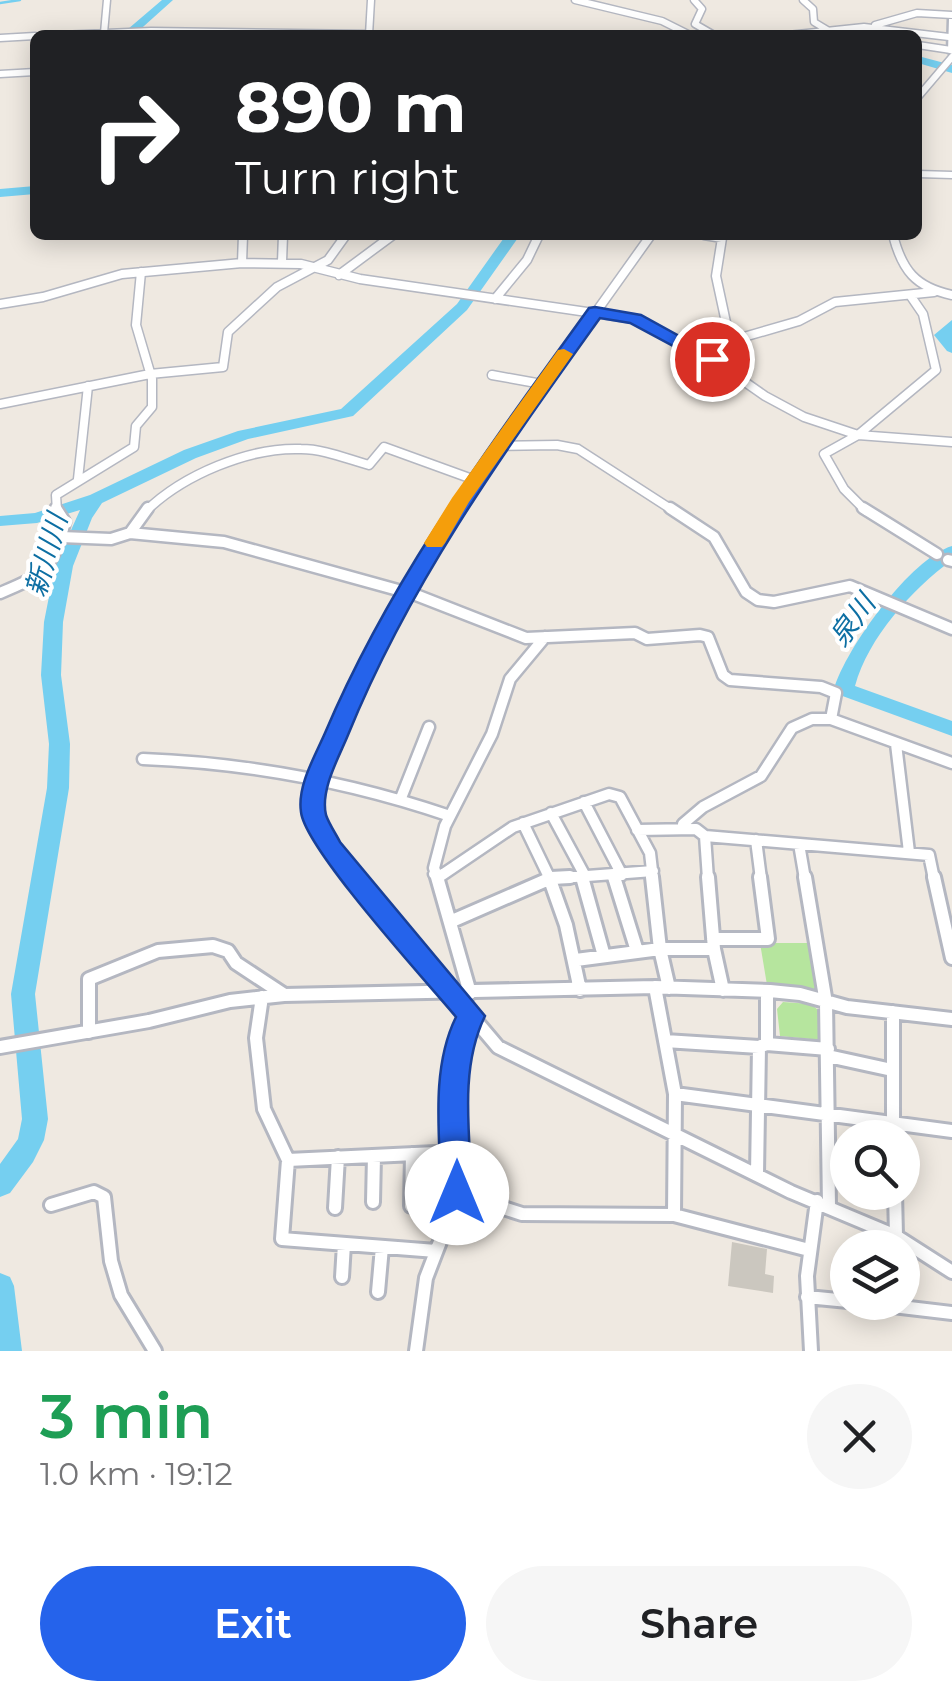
<!DOCTYPE html>
<html lang="en">
<head>
<meta charset="utf-8">
<style>
	body { margin:0; font-family:Montserrat,"Noto Sans JP",sans-serif; background:#f6f6f6; color:#202124; height:100vh; display:flex; flex-direction:column; font-size:38px; white-space:nowrap }
	* { box-sizing:border-box; margin:0 }
	p { font-size:32px; color:#757577 }
	.icon { flex:none; width:55px; height:55px; fill:none; stroke:currentColor; stroke-width:2; stroke-linecap:round; stroke-linejoin:round }
	.map { position:relative; height:1351px; overflow:hidden }
	.drawer { display:flex; flex-direction:column; background:#fff; flex:1 }
	.drawer>* { flex:none }
	.banner { position:absolute; left:30px; top:30px; width:892px; height:210px; border-radius:15px; box-shadow:0 5px 25px #0003; background:#202124; color:#fff; overflow:hidden }
	.buttons { position:absolute; left:830px; top:1120px; display:grid; gap:20px }
	.buttons a { display:grid; place-items:center; width:90px; height:90px; border-radius:50%; background:#fff; box-shadow:0 5px 25px #0003; font-size:50px }
	.pin { position:absolute; display:grid; place-items:center; width:85px; height:85px; color:#fff; margin:-42px; border:5px solid #fff; border-radius:50%; box-shadow:0 2px 10px #0007 }
	.me { position:absolute; width:110px; margin:-55px; rotate:0deg; stroke-linejoin:round; filter:drop-shadow(0 0 8px #0008) }
	.turn { display:flex; align-items:center; gap:35px; height:210px; padding:0 40px; font-size:45px }
	.turn .icon { width:130px; height:130px; stroke-width:2.5 }
	.turn b { display:block; font-size:70px; line-height:85px }
	.round { display:grid; place-items:center; flex:none; width:105px; height:105px; border-radius:52px; background:#f6f6f6 }
	.headline { display:flex; align-items:center; justify-content:space-between; height:170px; padding:0 40px }
	h1 { font-size:60px; font-weight:600; line-height:75px; color:#1e9e55 }
	.primary-button { display:flex; gap:20px; margin-top:auto; padding:20px 40px }
	.primary-button a { flex:1; height:115px; border-radius:60px; background:#2563eb; color:#fff; font-size:40px; font-weight:600; line-height:115px; text-align:center }
	.primary-button a+a { background:#f6f6f6; color:#202124 }
	.map>svg:first-child { display:block }
	.green { fill:#b6e59e }
	.lines { fill:none; stroke-linecap:round; stroke-linejoin:round }
	.stream { stroke:#75cff0; stroke-width:2.5 }
	.river { fill:#75cff0; fill-rule:evenodd }
	.building { fill:#cbc7bf }
	.minor-far3-casing { stroke:#b4b7c1; stroke-width:9 }
	.minor-far2-casing { stroke:#b4b7c1; stroke-width:11 }
	.minor-far1-casing { stroke:#b4b7c1; stroke-width:15 }
	.minor-casing { stroke:#b4b7c1; stroke-width:18 }
	.secondary-casing { stroke:#b4b7c1; stroke-width:5 }
	.minor-far3 { stroke:#fff; stroke-width:6 }
	.minor-far2 { stroke:#fff; stroke-width:8 }
	.minor-far1 { stroke:#fff; stroke-width:10 }
	.minor { stroke:#fff; stroke-width:12 }
	.secondary { fill:#fff; fill-rule:evenodd }
	.route { fill:#2563eb; stroke:#184099; stroke-width:2.5 }
	.slow { fill:#f59e0b }
	.labels { text-anchor:middle; dominant-baseline:central; stroke-width:8; stroke-linejoin:round; paint-order:stroke }
	.water-label { font-size:28px; font-style:italic; fill:#0d6fa3; stroke:#fff }
</style>
</head>
<body>
<div class="map">
<svg width="952" height="1351" viewBox="0 0 952 1351">
	<rect width="100%" height="100%" fill="#efe9e1"/>
	<path class="green" d="M760 943H808L817 991 767 985Z
		M783 1002 811 1004 818 1010 820 1040 780 1036 777 1009Z"/>
	<g class="lines">
		<path class="stream" d="M0 3 20 0"/>
		<path class="river" d="M162 0H173L134 35H121Z
			M918 56 952 65V73L918 63Z
			M35 186V194L0 197V189Z
			M506 235H520L467 310 353 416 248 439 196 458 102 503 92 518 73 566 63 622 61 675 70 744 69 788 35 994 48 1119 44 1140 33 1162 10 1193 0 1197V1164L18 1139 22 1119 11 994 47 788 49 744 41 675 44 622 55 566 80 510 37 523 0 526V516L35 513 90 495 184 450 238 431 341 409 457 304Z
			M952 320V353L947 351 934 335Z
			M952 546V560C912 589 868 638 855 686L952 721V736L837 694 834 689C846 648 911 558 952 546Z
			M0 1273 10 1277 14 1286 22 1351H0Z"/>
	</g>
	<path class="building" d="M732 1242 767 1249 765 1274 774 1276 773 1293 728 1286Z"/>
	<g class="lines">
		<g class="minor-far3-casing">
			<path id="minor-far3" d="M575 0 662 21 690 35
				M694 0 702 9 695 24 714 35
				M803 0 813 9 814 22 829 31
				M875 25 917 13 952 15
				M104 33 107 0
				M61 35 151 31 369 34
				M369 35 371 0
				M788 35 864 27 949 37
				M0 38 35 36
				M918 45 951 50
				M0 74 35 72
				M918 97 952 57
				M918 174 952 175"/>
		</g>
		<g class="minor-far2-casing">
			<path id="minor-far2" d="M704 235 722 238 716 276 730 341
				M893 235C902 270 915 287 952 295
				M282 262 283 235
				M242 263 243 235
				M339 275 393 235
				M495 299 527 260 539 235
				M0 304 43 297 122 274 242 263 301 264 360 279 635 319 712 359 765 396 804 417 858 435 952 442
				M712 359 730 341 799 321 835 302 934 292
				M492 375 542 384
				M0 404 150 374 223 367 228 332 277 287 328 260 346 235
				M499 446 557 445 578 449 674 511
				M78 479 88 386
				M57 511 56 495 134 447 136 426 152 407V379L136 325 141 272
				M146 511C183 475 249 447 301 449 324 449 347 459 369 465L384 447 475 480
				M454 511 651 235
				M866 511 844 489 824 454 858 435 936 370 923 314 910 295"/>
		</g>
		<g class="minor-far1-casing">
			<path id="minor-far1" d="M670 508 714 537 746 592 758 600 774 602 850 586 952 629
				M863 508 937 554
				M130 533 148 508
				M61 537 111 539 130 533 224 542 416 595 526 638 635 633 647 639 700 635 708 637 723 675 730 680 821 687 836 693 831 719
				M948 560 952 561
				M0 593C44 575 52 569 65 522L56 508
				M896 744 909 852
				M143 759C249 763 350 782 450 816
				M401 798 429 727
				M584 802 622 875
				M551 813 585 876
				M523 823 550 879
				M683 829V824L703 807 761 776 792 728 812 719H831L952 763
				M637 830 696 829 705 836 708 879
				M705 836 929 855 934 879
				M756 840 761 879
				M799 844 805 879
				M434 874 442 875 513 827 609 794 620 797 650 853 653 879
				M613 875 614 879
				M356 879C340 860 320 840 314 815 302 768 426 558 455 508
				M438 879 434 868 445 826 492 734 510 679 545 637
				M548 879 653 871"/>
		</g>
		<g class="minor-casing">
			<path id="minor" d="M354 877 498 1047 791 1192 896 1236 952 1272
				M437 877 470 993
				M549 877 566 925 580 990
				M582 877 604 956
				M614 877 637 951
				M652 877 660 949 669 988
				M708 877 714 949 723 990
				M805 877 826 1003 829 1205
				M934 877 952 958
				M452 921 551 878 570 877
				M713 939H768L760 877
				M576 960 660 949H714
				M655 987 675 1094 952 1131
				M262 997 256 1038 264 1109 288 1160 282 1239 436 1251
				M893 1012V1138
				M89 1032V979L158 951 213 946 228 951 236 963 283 994
				M665 1041 759 1047 757 1174
				M767 1044 828 1049
				M761 1046 767 1044V991
				M0 1047 149 1021 230 1001 284 995 655 987 770 991 800 994 847 1007 952 1019
				M828 1056 892 1070
				M675 1094 674 1215 809 1250
				M288 1160 457 1152
				M895 1192 896 1236
				M457 1193 522 1214 674 1215
				M373 1202 374 1156
				M51 1205 94 1192 104 1197 111 1261 121 1295 155 1351
				M411 1206 412 1154
				M335 1208 338 1157
				M884 1231 886 1248
				M342 1277 344 1244
				M378 1292 382 1247
				M807 1297 848 1301
				M859 1302 952 1313
				M416 1351 426 1278 456 1200 455 1079 463 1037 471 1016
				M811 1351 807 1276 817 1201"/>
		</g>
		<g class="secondary-casing">
			<path id="secondary" d="M949 19H952V54L948 52Z"/>
		</g>
		<use href="#minor-far3" class="minor-far3"/>
		<use href="#minor-far2" class="minor-far2"/>
		<use href="#minor-far1" class="minor-far1"/>
		<use href="#minor" class="minor"/>
		<use href="#secondary" class="secondary"/>
	</g>
	<path class="route" d="M595 307 641 315 721 359 712 365 705 363 630 323 600 318C505 451 410 582 348 735 339 757 320 790 326 815 329 824 336 834 340 842L485 1016C459 1069 470 1135 472 1193L468 1203 457 1207 446 1203 441 1193C440 1136 430 1070 456 1017 427 982 305 849 301 812 297 786 315 756 325 733 391 577 491 444 589 308Z"/>
	<path class="slow" d="M564 349 573 354 469 502 445 543 442 547H427L424 543 452 498 558 350Z"/>
	<g class="labels">
		<g class="water-label">
			<text transform="translate(46 555) rotate(-74)">新川川</text>
			<text transform="translate(852 620) rotate(-54)">泉川</text>
		</g>
	</g>
</svg>
<div class="buttons">
<a><svg class="icon" aria-label="search" viewBox="0 0 24 24"><circle cx="10" cy="10" r="6"/><path d="M15 15l6 6"/></svg></a>
<a><svg class="icon" aria-label="layers" viewBox="0 0 24 24"><path d="M12 4l9 5-9 5-9-5zM3 14l9 5 9-5"/></svg></a>
</div>
<div class="pin" style="left:712px;top:359px;background:#d93025"><svg class="icon" aria-label="arrive" viewBox="0 0 24 24"><path d="M6 21V4h12l-3 4 3 4H6"/></svg></div>
<svg class="me" style="left:457px;top:1193px" viewBox="-20 -20 40 40"><circle r="19" fill="#fff"/><path d="M0-13L10 11 0 6-10 11z" fill="#2563eb"/></svg>
<div class="banner">
<div class="turn"><svg class="icon" aria-label="right" viewBox="0 0 24 24"><path d="M7 20v-9h11M14 6l5 5-5 5"/></svg><div><b>890 m</b>Turn right</div></div>
</div>
</div>
<section class="drawer">
<div class="headline"><div><h1>3 min</h1><p>1.0 km · 19:12</p></div><a class="round"><svg class="icon" aria-label="close" viewBox="0 0 24 24"><path d="M6 6l12 12M18 6L6 18"/></svg></a></div>
<div class="primary-button"><a>Exit</a><a>Share</a></div>
</section>
</body>
</html>
